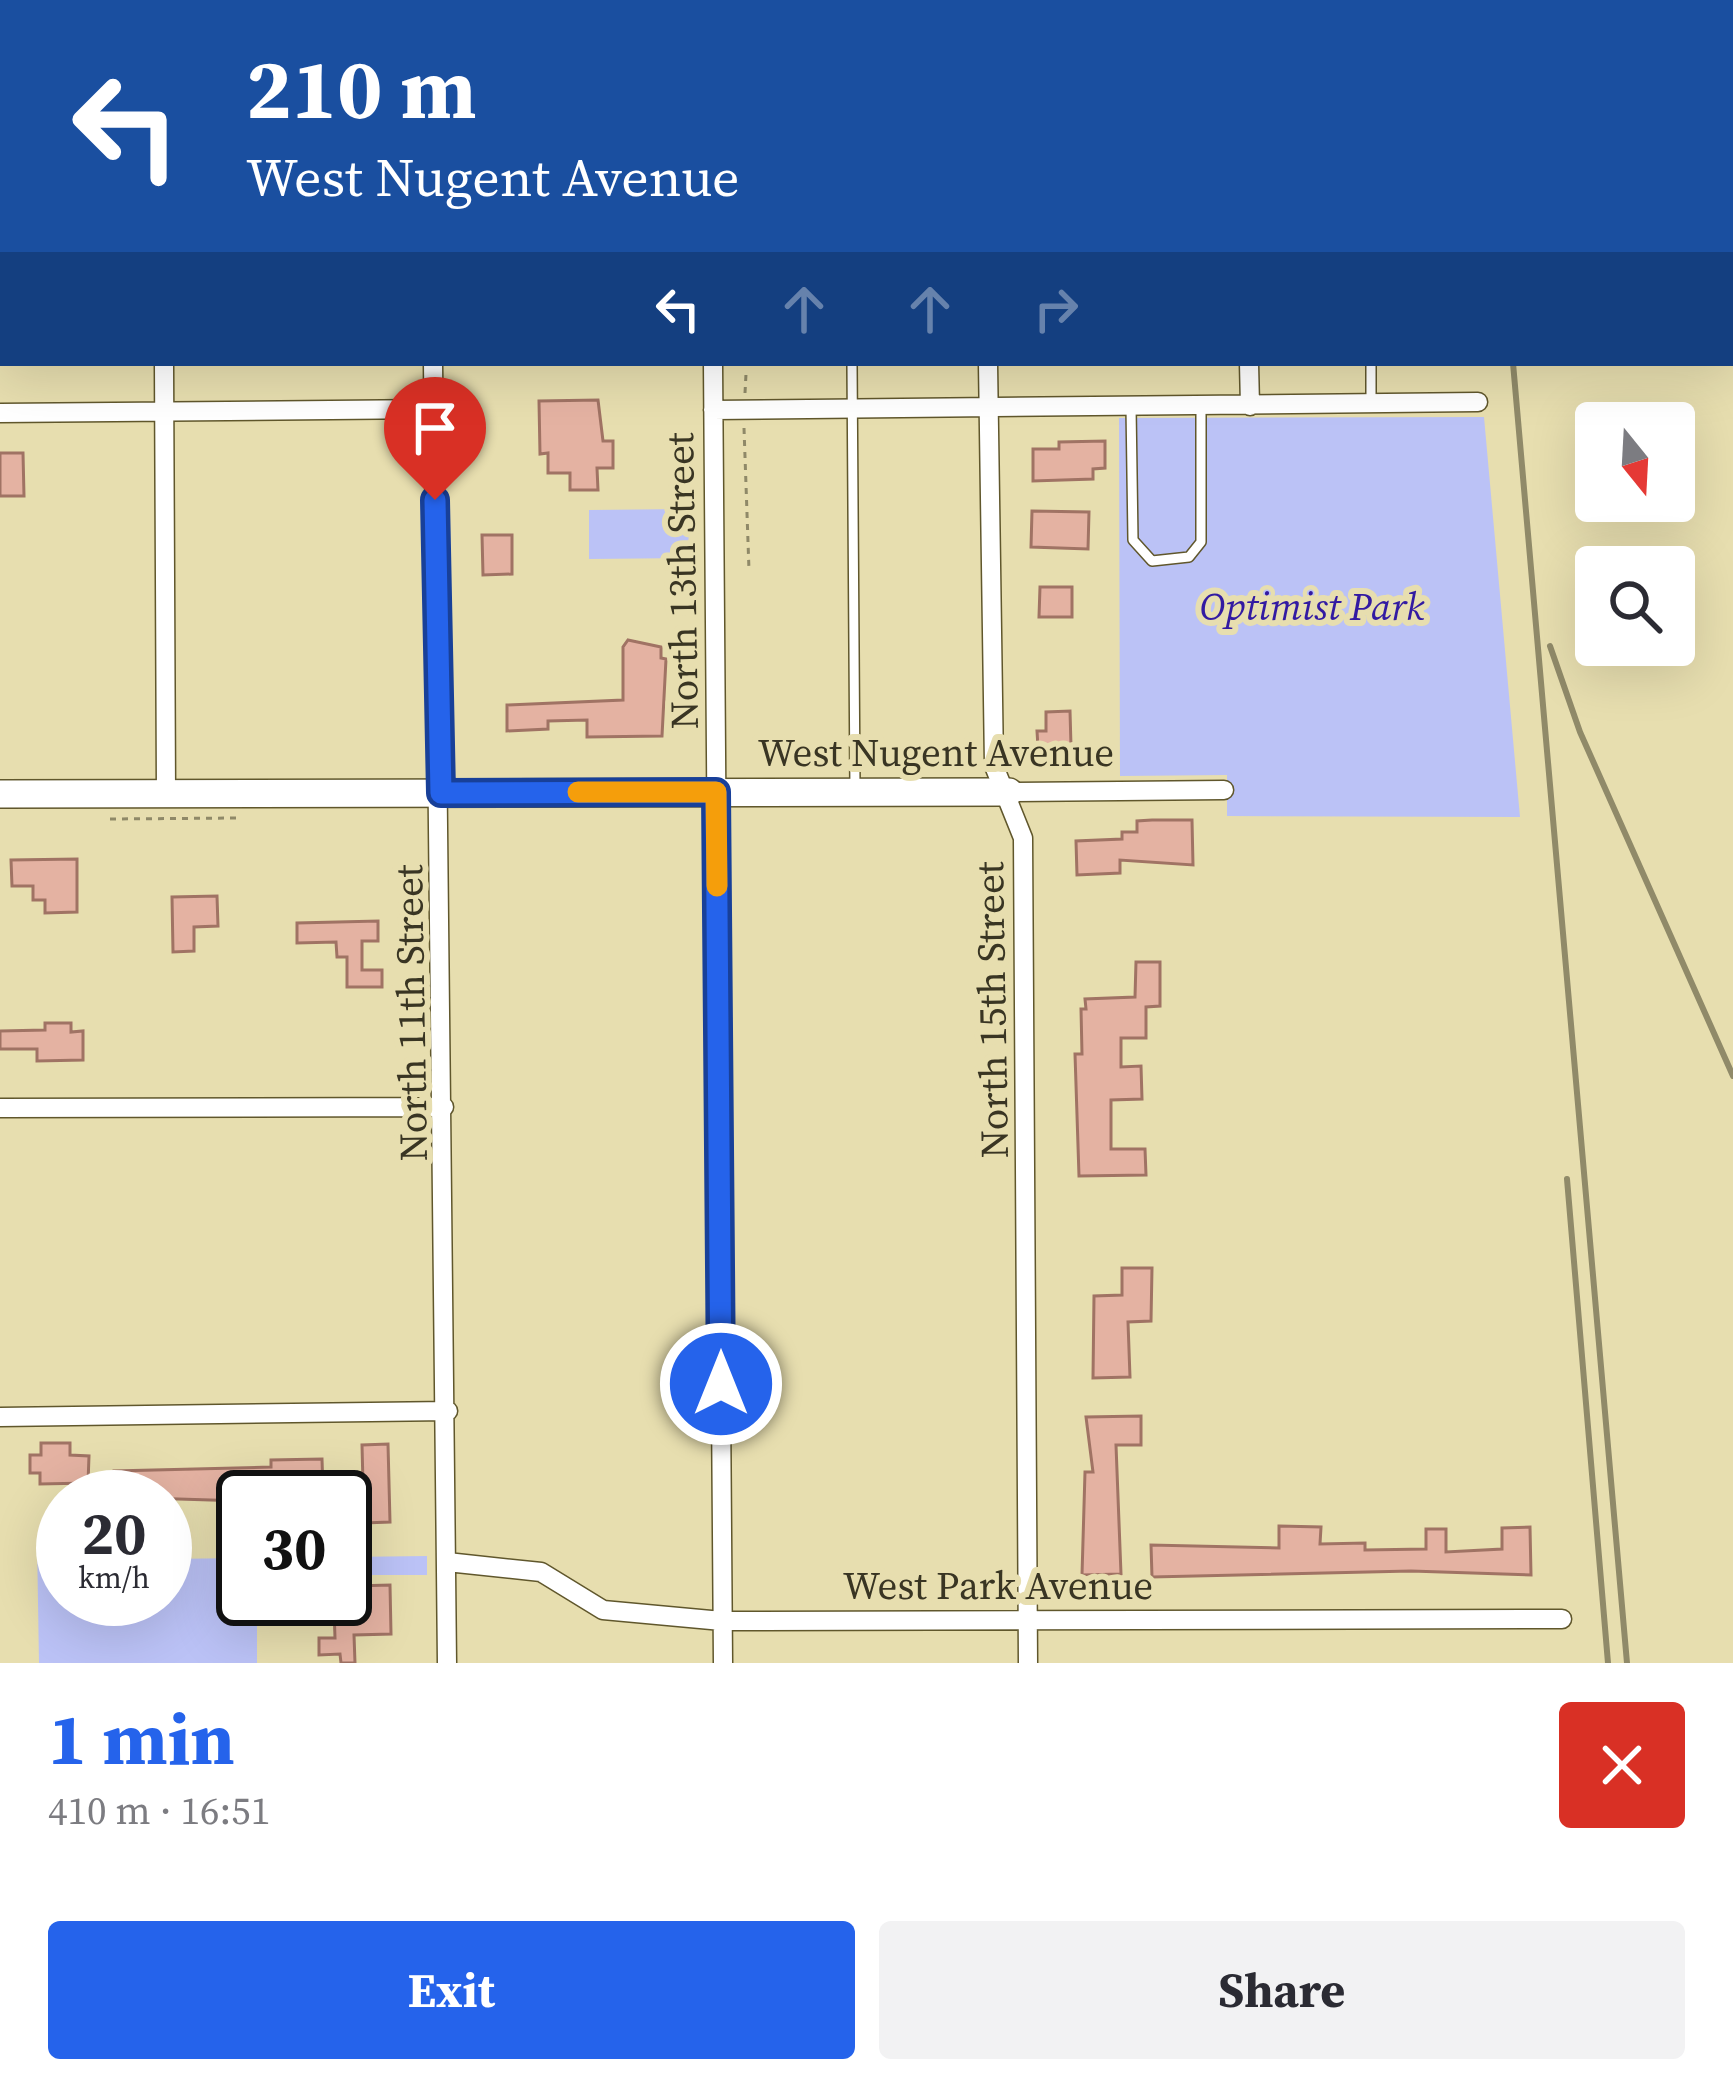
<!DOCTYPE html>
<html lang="en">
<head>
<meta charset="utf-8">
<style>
	body { margin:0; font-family:"Source Serif 4",serif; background:#f2f2f3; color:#2b2b33; height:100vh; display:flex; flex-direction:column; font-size:45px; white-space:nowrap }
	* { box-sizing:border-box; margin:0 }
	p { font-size:39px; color:#7c7c81 }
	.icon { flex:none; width:66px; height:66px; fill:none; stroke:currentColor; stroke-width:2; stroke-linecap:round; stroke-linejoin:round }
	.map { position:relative; height:1663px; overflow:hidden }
	.side { display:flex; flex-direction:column; background:#fff; flex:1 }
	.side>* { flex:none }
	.guide { position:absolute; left:0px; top:0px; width:1734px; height:366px; box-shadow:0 12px 48px #0002; background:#1a4fa0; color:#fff; overflow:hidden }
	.needle { width:78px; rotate:162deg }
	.buttons { position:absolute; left:1575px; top:402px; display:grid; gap:24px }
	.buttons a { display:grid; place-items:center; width:120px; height:120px; border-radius:12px; background:#fff; box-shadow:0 12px 48px #0002; font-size:60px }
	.speed { position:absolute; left:36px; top:1470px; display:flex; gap:24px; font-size:60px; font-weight:700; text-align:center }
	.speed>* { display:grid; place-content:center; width:156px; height:156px; border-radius:50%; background:#fff; box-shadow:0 12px 48px #0002; line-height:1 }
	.speed small { font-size:30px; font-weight:400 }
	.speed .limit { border:6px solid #111; border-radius:18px; background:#fff; color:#111 }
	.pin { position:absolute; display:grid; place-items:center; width:102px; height:102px; color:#fff; margin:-123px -51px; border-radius:50% 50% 50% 0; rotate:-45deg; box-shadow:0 0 12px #0007 }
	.pin .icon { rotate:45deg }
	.me { position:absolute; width:132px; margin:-66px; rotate:0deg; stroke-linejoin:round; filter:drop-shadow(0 0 9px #0008) }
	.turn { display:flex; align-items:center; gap:42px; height:252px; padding:0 48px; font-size:54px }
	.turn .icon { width:156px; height:156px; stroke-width:2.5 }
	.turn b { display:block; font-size:84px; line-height:102px }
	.lanes { display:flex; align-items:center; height:114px; padding:0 48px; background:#0003; justify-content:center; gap:60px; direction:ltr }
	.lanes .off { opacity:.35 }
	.round { display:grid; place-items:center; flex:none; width:126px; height:126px; border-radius:12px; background:#f2f2f3 }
	.summary { display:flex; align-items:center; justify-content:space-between; height:204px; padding:0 48px }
	h1 { font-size:72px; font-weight:700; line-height:90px; color:#2563eb }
	.cta { display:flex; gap:24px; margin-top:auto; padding:24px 48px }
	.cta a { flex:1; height:138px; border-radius:12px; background:#2563eb; color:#fff; font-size:48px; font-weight:700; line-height:138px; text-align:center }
	.cta a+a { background:#f2f2f3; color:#2b2b33 }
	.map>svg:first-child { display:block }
	.green { fill:#bbc2f6 }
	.building { fill:#e4b2a2; stroke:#a07364; stroke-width:3 }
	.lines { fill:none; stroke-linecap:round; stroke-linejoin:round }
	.lane-casing { stroke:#60572c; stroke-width:12 }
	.street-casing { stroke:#60572c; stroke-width:21 }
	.secondary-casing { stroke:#60572c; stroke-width:30 }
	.path { stroke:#8f8968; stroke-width:3; stroke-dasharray:6 6; stroke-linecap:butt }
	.lane { stroke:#fff; stroke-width:9 }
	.street { stroke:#fff; stroke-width:18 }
	.secondary { stroke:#fff; stroke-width:27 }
	.rail { stroke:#908a69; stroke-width:6 }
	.route-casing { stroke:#184099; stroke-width:30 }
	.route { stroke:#2563eb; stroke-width:21 }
	.slow { stroke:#f59e0b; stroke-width:21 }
	.labels { text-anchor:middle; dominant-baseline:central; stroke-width:12; stroke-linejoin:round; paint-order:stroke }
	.street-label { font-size:39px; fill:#393523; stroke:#e7deaf }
	.park-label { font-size:39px; font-style:italic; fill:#321aa2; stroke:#e7deaf }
</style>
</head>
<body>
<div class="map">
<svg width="1733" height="1663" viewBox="0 0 1733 1663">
	<rect width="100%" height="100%" fill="#e7deaf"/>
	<path class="green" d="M1484 417 1520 817 1227 816V775L1120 776 1119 418Z
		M688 509 689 558 589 559V510Z
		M37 1542 63 1547V1599H165V1559L243 1558V1599H257V1663H39Z
		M427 1556V1575H345V1557Z"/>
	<path class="building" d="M598 400 603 441H613V468H597L598 490H570V473H548V453L540 454 539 401Z
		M1105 441V468L1093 469V479L1033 481V449H1059V442Z
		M0 453H23L24 496H0Z
		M1032 511 1089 512 1088 549 1031 547Z
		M482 535H512V574L483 575Z
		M1040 587H1072V617H1039Z
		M628 640 661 647V658L666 659 662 736 587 737V720L548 721V729L507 731V705L623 700V647Z
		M1070 711 1071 746 1038 747 1037 731H1046V712Z
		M1152 820H1192L1193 865 1120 860V873L1077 875 1076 841 1122 839V832H1137V821Z
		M77 859V912L45 913V900H33V886H12L11 860Z
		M217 896 218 926 194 927V951L173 952 172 897Z
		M378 921V941H362V970H382V987H347V957H337L336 942 297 943V923Z
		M1136 962H1160V1006L1146 1007V1038H1121V1067L1141 1066 1142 1099 1111 1100V1149H1145L1146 1175 1079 1176 1075 1054H1082L1081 1009H1086L1085 999 1135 997Z
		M45 1023H71V1032L83 1031V1060L37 1061V1049H0V1031L45 1030Z
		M1122 1268H1152L1151 1321 1128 1322 1130 1377 1093 1378 1094 1296 1122 1295Z
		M1141 1416V1445H1116L1121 1574 1082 1575 1085 1472H1093L1086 1417Z
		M41 1443H70V1455L89 1456 88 1483 40 1484V1473H30V1455H41Z
		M388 1444 390 1522 364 1523 362 1445Z
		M322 1459 323 1491H260L261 1497 243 1501 114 1497V1471L271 1467V1460Z
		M1279 1526 1321 1527 1320 1544 1365 1543V1550L1426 1549V1529H1446V1552L1502 1549V1528L1530 1527 1531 1575 1411 1571 1152 1577 1151 1545 1279 1548Z
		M390 1585 391 1634 354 1635 355 1663H341L340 1654 319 1655V1638H335L334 1608H355L354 1586Z"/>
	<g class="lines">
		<g class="lane-casing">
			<path id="lane" d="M1120 0V3
				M1372 3V0
				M852 363 855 790
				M1371 404V363
				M1131 407 1133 540 1152 561 1189 557 1201 542V407"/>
		</g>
		<g class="street-casing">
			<path id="street" d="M433 0 434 3
				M712 0V3
				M986 0V3
				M1247 0V3
				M163 3V0
				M0 90 3 89
				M164 363 166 794
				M433 363 447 1663
				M713 363 723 1663
				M988 363 994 766 1023 838 1028 1663
				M1249 363 1250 406
				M713 410 1478 402
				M0 413 433 409
				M1009 792 1224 790
				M0 1108 444 1107
				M0 1417 448 1411
				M447 1562 541 1572 603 1610 722 1621 1562 1619"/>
		</g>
		<g class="secondary-casing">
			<path id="secondary" d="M0 794 1009 792"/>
		</g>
		<path class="path" d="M745 393 746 374
			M744 428 749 570
			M110 819 240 818"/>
		<use href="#lane" class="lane"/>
		<use href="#street" class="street"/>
		<use href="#secondary" class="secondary"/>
		<path class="rail" d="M1483 0V3
			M1513 363 1627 1663
			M1550 646 1580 732 1733 1076
			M1567 1179 1608 1663"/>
	</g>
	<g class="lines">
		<g class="route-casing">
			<path id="route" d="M435 500 441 793 716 792 721 1384"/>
		</g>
		<use href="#route" class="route"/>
		<path class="slow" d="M578 792H716L717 886"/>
	</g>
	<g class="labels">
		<g class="street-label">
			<text transform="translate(682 581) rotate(-91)">North 13th Street</text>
			<text x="936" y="752">West Nugent Avenue</text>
			<text transform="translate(992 1010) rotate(-91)">North 15th Street</text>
			<text transform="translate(411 1013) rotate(-91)">North 11th Street</text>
			<text x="998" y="1585">West Park Avenue</text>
		</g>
		<g class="park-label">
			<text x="1312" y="606">Optimist Park</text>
		</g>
	</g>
</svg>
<div class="buttons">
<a><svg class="needle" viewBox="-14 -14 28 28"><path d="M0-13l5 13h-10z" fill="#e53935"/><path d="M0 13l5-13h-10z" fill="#7c7c81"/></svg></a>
<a><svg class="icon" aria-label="search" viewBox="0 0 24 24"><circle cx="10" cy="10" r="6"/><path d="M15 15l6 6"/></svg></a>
</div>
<div class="speed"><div>20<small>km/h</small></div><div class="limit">30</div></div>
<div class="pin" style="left:435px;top:500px;background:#d93025"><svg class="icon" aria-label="arrive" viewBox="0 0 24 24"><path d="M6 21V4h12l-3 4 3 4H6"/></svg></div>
<svg class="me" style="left:721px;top:1384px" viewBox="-20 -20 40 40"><circle r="17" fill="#2563eb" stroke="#fff" stroke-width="3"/><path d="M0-11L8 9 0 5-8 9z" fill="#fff"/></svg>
<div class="guide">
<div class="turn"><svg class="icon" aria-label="left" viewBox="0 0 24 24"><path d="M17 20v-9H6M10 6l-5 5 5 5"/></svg><div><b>210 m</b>West Nugent Avenue</div></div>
<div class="lanes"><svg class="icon" aria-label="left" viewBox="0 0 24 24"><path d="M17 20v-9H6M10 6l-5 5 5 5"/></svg><svg class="icon off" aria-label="ahead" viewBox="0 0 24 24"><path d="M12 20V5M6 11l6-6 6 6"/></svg><svg class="icon off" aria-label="ahead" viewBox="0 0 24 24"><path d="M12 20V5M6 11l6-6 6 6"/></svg><svg class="icon off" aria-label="right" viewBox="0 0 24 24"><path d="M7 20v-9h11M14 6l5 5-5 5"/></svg></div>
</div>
</div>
<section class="side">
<div class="summary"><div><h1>1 min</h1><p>410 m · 16:51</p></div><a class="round" style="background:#d93025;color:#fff"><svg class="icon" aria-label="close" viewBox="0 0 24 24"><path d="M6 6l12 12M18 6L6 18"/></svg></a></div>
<div class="cta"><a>Exit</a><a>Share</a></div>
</section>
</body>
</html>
